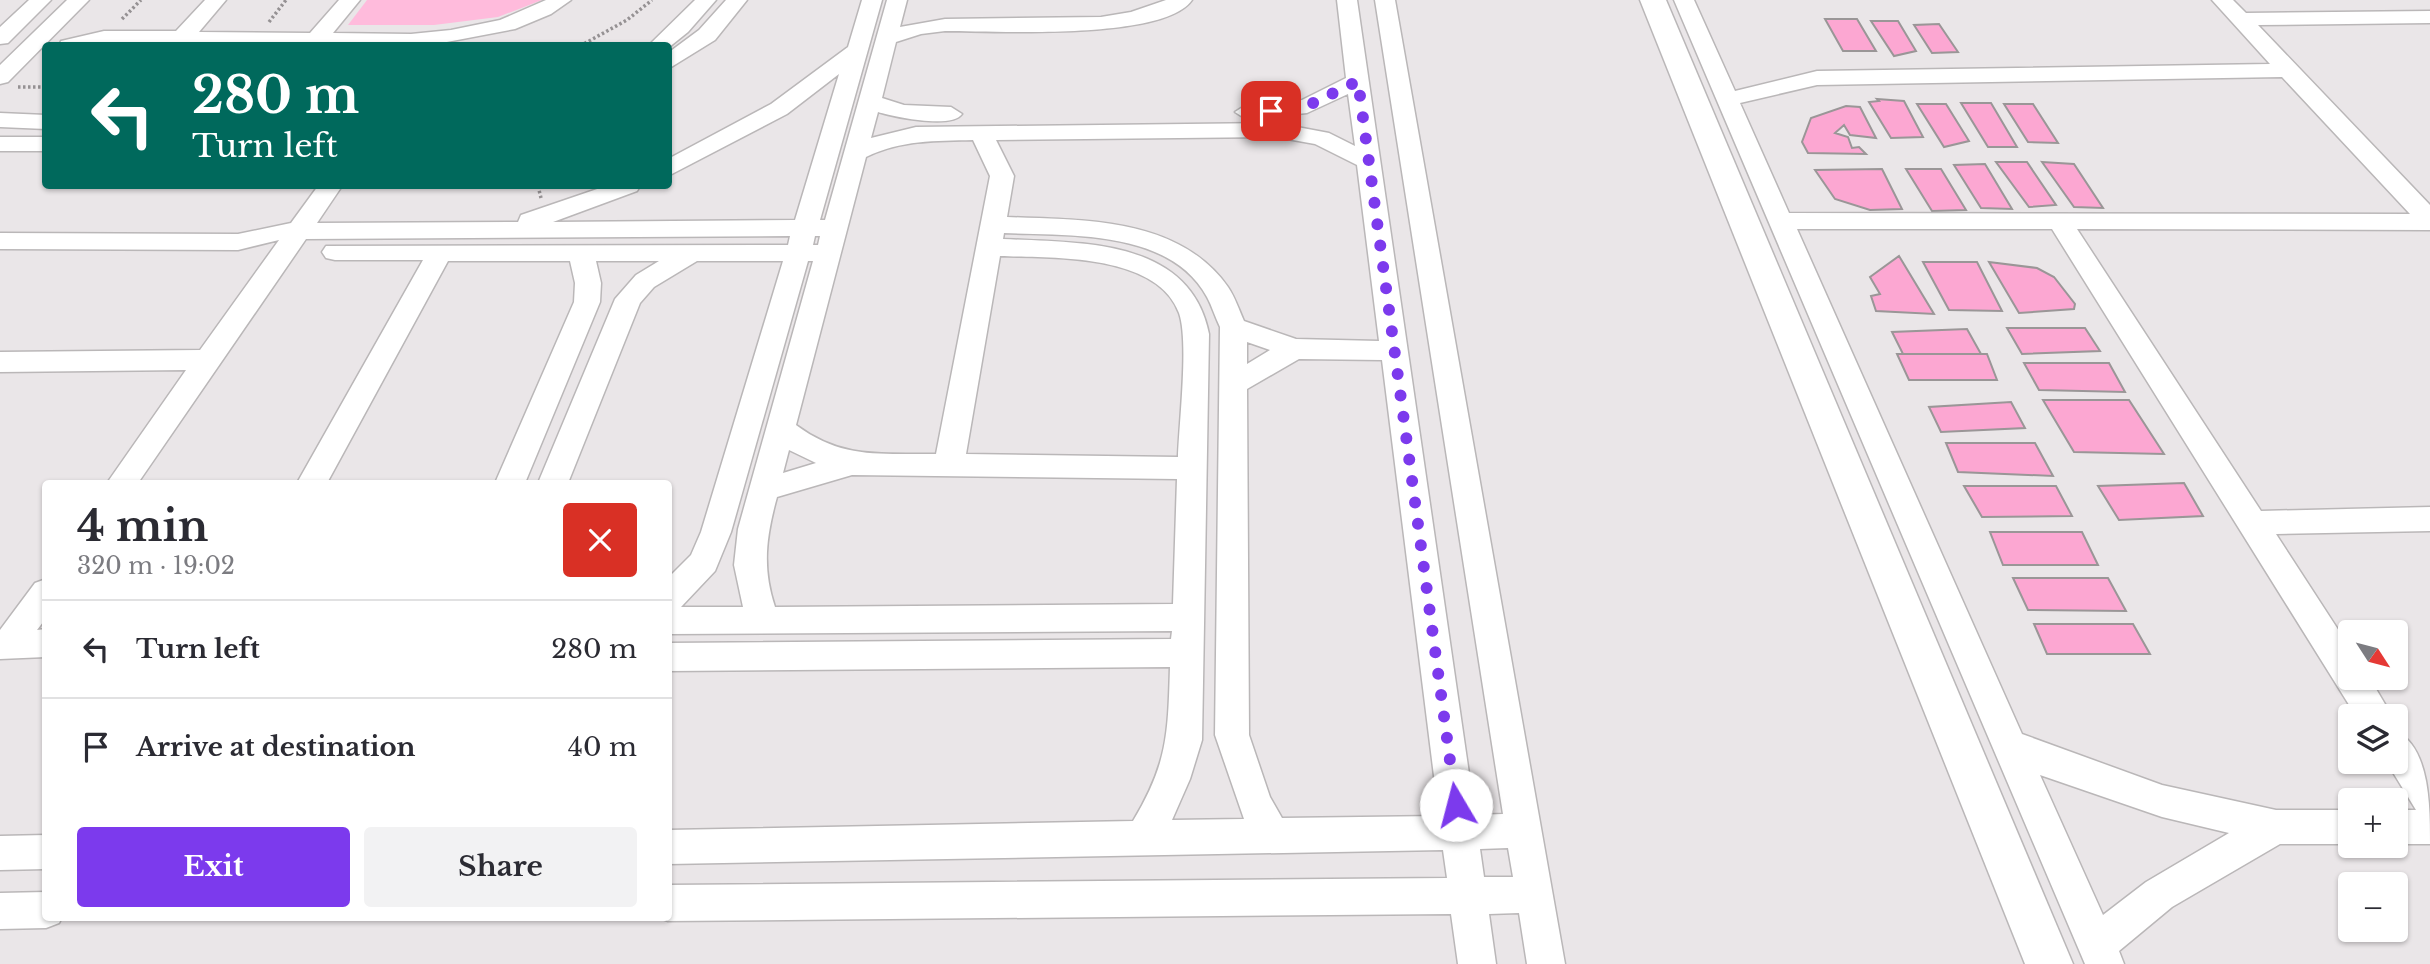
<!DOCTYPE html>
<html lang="en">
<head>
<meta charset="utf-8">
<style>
	body { margin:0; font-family:"Libre Baskerville",serif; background:#f2f2f3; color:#2b2b33; height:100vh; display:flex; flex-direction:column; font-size:26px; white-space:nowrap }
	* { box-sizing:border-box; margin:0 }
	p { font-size:23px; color:#7c7c81 }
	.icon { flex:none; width:38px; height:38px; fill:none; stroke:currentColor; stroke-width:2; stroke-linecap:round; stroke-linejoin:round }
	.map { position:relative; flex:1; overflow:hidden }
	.sheet { position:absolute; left:42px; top:480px; width:630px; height:441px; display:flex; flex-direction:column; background:#fff; border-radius:7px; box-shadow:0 2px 5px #0004 }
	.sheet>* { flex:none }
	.banner { position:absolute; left:42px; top:42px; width:630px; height:147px; border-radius:7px; box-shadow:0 2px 5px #0004; background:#00695c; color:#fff; overflow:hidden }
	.needle { width:46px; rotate:126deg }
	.controls { position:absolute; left:2338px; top:620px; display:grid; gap:14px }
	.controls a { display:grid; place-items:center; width:70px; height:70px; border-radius:7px; background:#fff; box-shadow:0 2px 5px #0004; font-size:35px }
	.pin { position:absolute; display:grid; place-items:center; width:60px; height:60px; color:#fff; margin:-30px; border-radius:14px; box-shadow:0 4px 10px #0006 }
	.me { position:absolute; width:77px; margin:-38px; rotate:352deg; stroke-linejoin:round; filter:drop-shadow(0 0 5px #0008) }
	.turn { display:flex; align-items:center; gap:24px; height:147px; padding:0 35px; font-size:32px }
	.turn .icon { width:91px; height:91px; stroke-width:2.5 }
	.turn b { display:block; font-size:49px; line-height:60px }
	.round { display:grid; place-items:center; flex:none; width:74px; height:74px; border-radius:7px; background:#f2f2f3 }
	.head { display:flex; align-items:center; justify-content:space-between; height:119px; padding:0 35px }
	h1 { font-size:42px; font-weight:700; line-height:52px }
	.primary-button { display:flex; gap:14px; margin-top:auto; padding:14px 35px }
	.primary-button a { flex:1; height:80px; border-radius:7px; background:#7c3aed; color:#fff; font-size:28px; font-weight:700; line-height:80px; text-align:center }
	.primary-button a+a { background:#f2f2f3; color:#2b2b33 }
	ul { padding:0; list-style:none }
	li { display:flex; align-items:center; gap:21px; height:98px; padding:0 35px; border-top:2px solid #e1e1e2 }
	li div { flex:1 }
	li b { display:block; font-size:26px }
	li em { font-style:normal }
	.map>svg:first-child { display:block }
	.green { fill:#ffbbdc }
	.building { fill:#fca7d2; stroke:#9a9697; stroke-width:2 }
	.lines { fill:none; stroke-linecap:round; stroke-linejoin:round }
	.minor-casing { stroke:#bab7b8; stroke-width:3 }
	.tertiary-casing { stroke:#bab7b8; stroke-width:3 }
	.path { stroke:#959193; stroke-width:3.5; stroke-dasharray:2.5 2.5; stroke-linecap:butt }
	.minor { fill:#fff; fill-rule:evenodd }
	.tertiary { fill:#fff; fill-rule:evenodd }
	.route { stroke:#7c3aed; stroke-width:12; stroke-dasharray:0 21.6 }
</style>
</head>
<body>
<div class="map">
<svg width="2430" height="964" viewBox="0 0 2430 964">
	<rect width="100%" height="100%" fill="#eae6e8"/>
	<path class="green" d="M367 0H542L498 17 434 25H348Z"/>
	<path class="building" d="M1825 19H1857L1876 51H1843Z
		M1871 21H1898L1916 51 1894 56Z
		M1939 24 1958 52 1932 53 1914 25Z
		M1877 99 1904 101 1923 137 1891 138 1869 102 1879 101Z
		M1961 103H1991L2017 147H1988Z
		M1917 104H1946L1969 141 1944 147Z
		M2004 104H2033L2058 143 2028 142Z
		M1846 106 1860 107 1876 138 1850 135 1844 125 1835 133 1848 137 1852 148 1859 147 1866 154 1808 153 1802 142 1811 118Z
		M1996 162H2027L2056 205 2029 207Z
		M2042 162 2074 164 2103 208 2074 207Z
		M1985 164 2012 209 1981 208 1954 165Z
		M1882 169 1902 209 1870 210 1835 199 1815 170Z
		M1906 169H1941L1966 210 1932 211Z
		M1899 256 1934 314 1876 311 1871 296 1880 294 1870 277Z
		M1923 262H1977L2002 311 1949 310Z
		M1989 262 2037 268 2054 277 2075 304 2074 309 2019 313Z
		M2007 328H2085L2100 351 2022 354Z
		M1967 329 1981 354H1903L1892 332Z
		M1897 354H1987L1997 380H1909Z
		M2024 363H2109L2125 392 2039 390Z
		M2043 400H2129L2164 454 2074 452Z
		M2011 402 2025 428 1941 432 1929 407Z
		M1946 443H2035L2053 476 1958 472Z
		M2184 483 2203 516 2119 520 2098 486Z
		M1964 486H2056L2072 516 1982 517Z
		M1990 532H2082L2098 565H2003Z
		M2013 578H2108L2126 611 2028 610Z
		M2034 624H2133L2150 654H2047Z"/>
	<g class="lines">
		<g class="minor-casing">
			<path id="minor" d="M29 0H51L8 43 0 44V27Z
				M67 0H89L8 82 0 84V65Z
				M205 0H226L199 32 310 33 339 0H360L333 33 411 34 451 30 500 20 546 0H571L551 14 515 29 431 45 59 46 61 41 104 31H176Z
				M695 0H716L688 32 668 48V46H648Z
				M726 0H747L715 40 668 69V53L699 30Z
				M862 0H882L820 220H825L887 0H907L900 27 945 19 1101 17 1131 12 1166 0H1192C1164 41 993 31 945 31L921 34 896 42 882 98 904 105 951 107 962 114C952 129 894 117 878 112L871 138 916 127 1276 123 1329 133 1355 146 1348 94 1307 113 1246 119 1235 112 1246 105 1302 100 1346 78 1337 0H1357L1475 815 1503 814 1375 0H1395L1565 964H1527L1519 913 1489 914 1496 964H1458L1451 914 668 921 657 917H668V885L1447 878 1443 850 668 864V830L1133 821C1168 763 1168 733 1170 667L668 671V643L1171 639 1172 631 668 634V578L691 555 701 532 783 261H697L654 287 640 303 568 483H538L615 299 636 275 659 261H596L601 283 600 302 525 483H495L574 302 575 283 570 261H448L327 483H297L423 260H335L326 258 322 252 326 246 788 245 790 236 306 239 138 483H107L186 370 0 372V352L200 350 279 240 238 250 0 249V233L238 234 291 223 318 186H342L317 223 518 222 521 215 606 186H640L637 191 553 222 795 220 839 74 787 114 668 176V159L771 104 848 47ZM1276 137 1315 144 1357 165 1379 341 1296 339 1244 321C1239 310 1235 297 1228 287 1179 217 1083 220 1007 217L1014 176 996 140ZM973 140 990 176 936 454C881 453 843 460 796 425L866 157C901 140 935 141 973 140ZM1004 233C1069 236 1170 229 1207 297 1212 306 1215 317 1220 327L1215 735 1244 819 1172 820 1190 779 1202 740 1209 334C1190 238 1081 243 1003 239ZM815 236H820L818 245H813ZM1000 256C1051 258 1157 253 1179 313 1189 341 1179 423 1178 457L966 454ZM808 261H813L738 529 734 565 743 607H681L715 571 731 532ZM1247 342 1270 350 1247 364ZM1299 359 1382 360 1439 816 1282 818 1270 797 1249 735 1247 389ZM789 450 816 463 783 473ZM852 475 1177 479 1173 604 775 607C762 568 766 537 777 497ZM1508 848 1513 877H1484L1480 849Z
				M1674 0H1694L1735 91 1817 71 2270 64 2212 0H2233L2246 13 2430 11V23L2258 25 2430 205V230L2077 229 2261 511 2430 507V531L2276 534 2350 648V677H2369L2392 716H2356L2052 229H1797L2022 734 2162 785 2276 810H2350V844H2280L2172 907 2119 951 2124 964H2085ZM2282 77 2410 214 1789 213 1740 103 1817 85ZM2040 775 2162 817 2229 833 2146 882 2103 915Z
				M0 113 46 115V129L0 127Z
				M0 137H46V151H0Z
				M46 579V618L37 630 46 629V657L0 659V630L35 583Z
				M2396 731C2430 748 2430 806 2430 844H2396V810H2416L2386 761H2396Z
				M46 835V869L0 870V836Z
				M46 892V917H62L59 923 46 928 0 929V893Z"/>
		</g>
		<g class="tertiary-casing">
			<path id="tertiary" d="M1640 0H1666L2073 964H2025Z"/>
		</g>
		<path class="path" d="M122 19 141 0
			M269 22 286 0
			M580 46 627 20 652 0
			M18 87H46
			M538 186 541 198"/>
		<use href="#minor" class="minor"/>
		<use href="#tertiary" class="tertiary"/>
	</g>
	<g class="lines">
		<path class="route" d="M1271 111 1307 106 1358 81 1456 805"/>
	</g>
</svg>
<div class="controls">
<a><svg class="needle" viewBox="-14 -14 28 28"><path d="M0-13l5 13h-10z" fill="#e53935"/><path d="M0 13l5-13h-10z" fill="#7c7c81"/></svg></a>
<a><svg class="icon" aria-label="layers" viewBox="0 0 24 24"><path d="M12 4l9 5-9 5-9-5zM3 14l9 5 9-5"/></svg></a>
<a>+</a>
<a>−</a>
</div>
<div class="pin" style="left:1271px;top:111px;background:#d93025"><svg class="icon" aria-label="arrive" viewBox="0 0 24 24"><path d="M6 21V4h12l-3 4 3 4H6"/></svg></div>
<svg class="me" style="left:1456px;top:805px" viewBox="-20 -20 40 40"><circle r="19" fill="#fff"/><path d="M0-13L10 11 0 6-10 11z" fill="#7c3aed"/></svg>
<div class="banner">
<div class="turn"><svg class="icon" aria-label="left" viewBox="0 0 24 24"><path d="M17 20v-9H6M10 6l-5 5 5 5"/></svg><div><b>280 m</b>Turn left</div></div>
</div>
<section class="sheet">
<div class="head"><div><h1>4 min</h1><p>320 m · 19:02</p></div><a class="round" style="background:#d93025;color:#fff"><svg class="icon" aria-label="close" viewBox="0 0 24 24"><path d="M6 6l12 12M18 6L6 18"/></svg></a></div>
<ul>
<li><svg class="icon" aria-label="left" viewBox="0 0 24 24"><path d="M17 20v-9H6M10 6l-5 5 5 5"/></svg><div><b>Turn left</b></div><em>280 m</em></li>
<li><svg class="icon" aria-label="arrive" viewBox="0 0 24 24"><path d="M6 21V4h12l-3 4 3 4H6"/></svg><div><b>Arrive at destination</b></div><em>40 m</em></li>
</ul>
<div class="primary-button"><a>Exit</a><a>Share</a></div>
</section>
</div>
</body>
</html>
